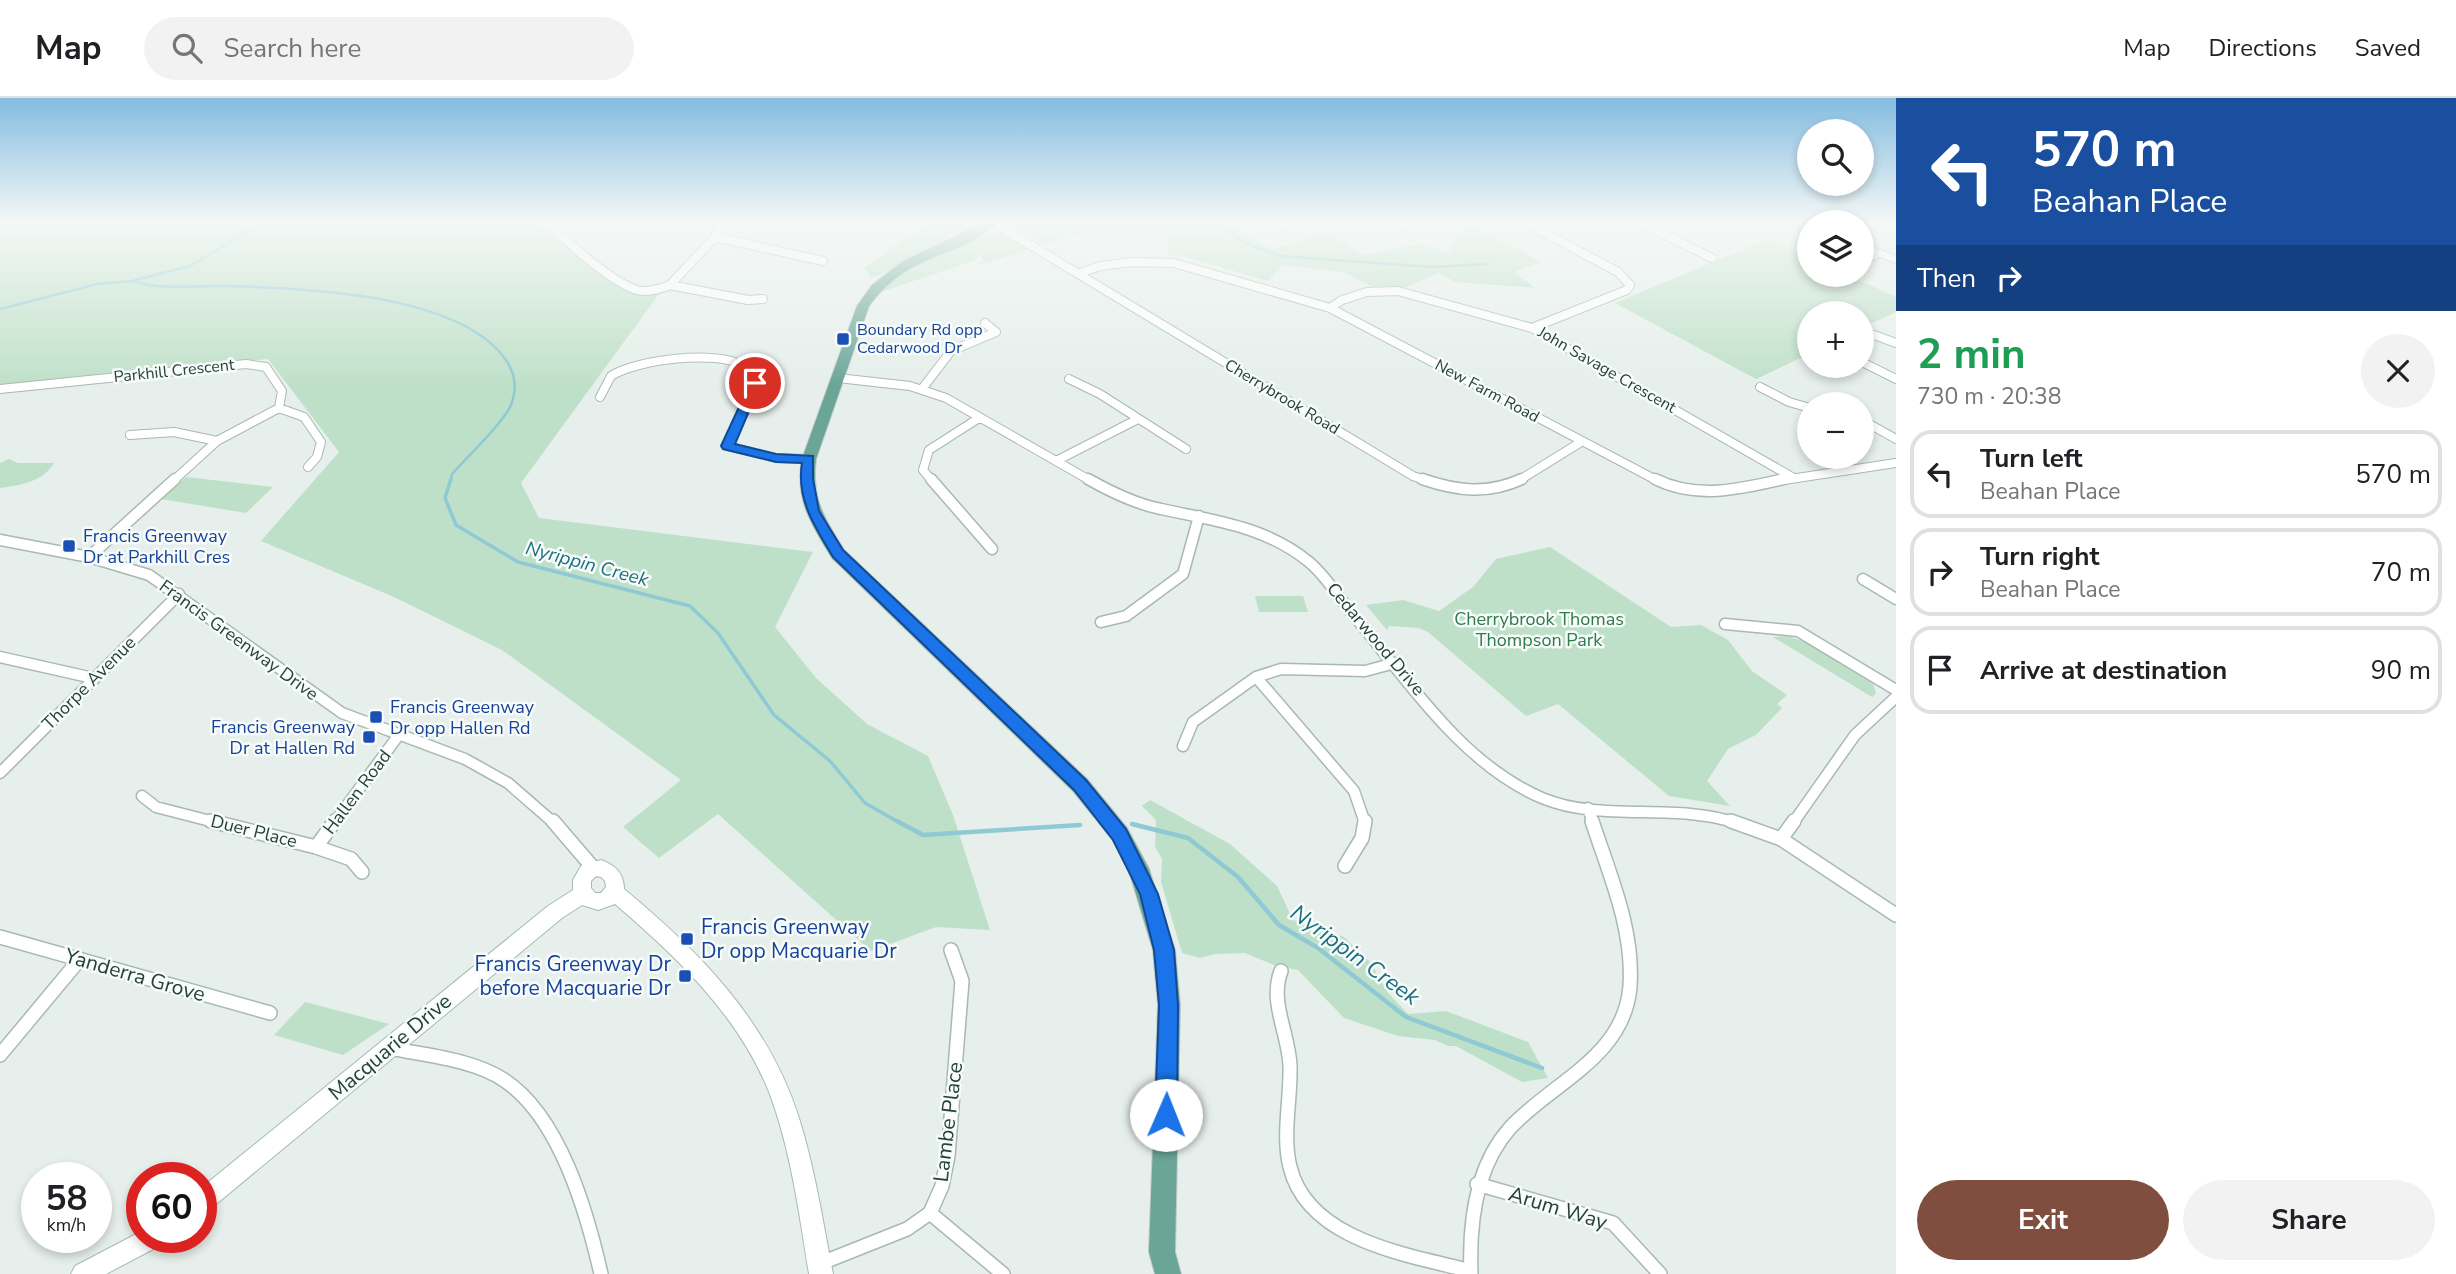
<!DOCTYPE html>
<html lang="en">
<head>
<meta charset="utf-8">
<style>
	body { margin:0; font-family:"Nunito Sans",sans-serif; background:#f2f2f2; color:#202124; height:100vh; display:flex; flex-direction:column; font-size:26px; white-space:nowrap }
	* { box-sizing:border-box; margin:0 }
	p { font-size:23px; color:#757577 }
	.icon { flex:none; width:38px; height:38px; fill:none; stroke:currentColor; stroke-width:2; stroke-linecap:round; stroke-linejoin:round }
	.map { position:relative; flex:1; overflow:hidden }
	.sheet { display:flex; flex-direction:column; background:#fff; width:560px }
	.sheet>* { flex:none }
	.guide { background:#1a4fa0; color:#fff; overflow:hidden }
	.buttons { position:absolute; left:1797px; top:21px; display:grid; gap:14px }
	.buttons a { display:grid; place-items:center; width:77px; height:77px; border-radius:50%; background:#fff; box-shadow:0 4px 10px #0003; font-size:35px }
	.speed { position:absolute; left:21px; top:1064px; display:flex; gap:14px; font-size:35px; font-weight:700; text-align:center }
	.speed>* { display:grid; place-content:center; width:91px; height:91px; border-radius:50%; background:#fff; box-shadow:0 4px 10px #0003; line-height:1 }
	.speed small { font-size:18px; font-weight:400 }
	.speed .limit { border:10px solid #d22; background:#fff; color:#111 }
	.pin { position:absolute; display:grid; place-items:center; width:60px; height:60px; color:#fff; margin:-30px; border:4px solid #fff; border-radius:50%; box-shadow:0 2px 7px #0007 }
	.me { position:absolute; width:77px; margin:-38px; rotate:1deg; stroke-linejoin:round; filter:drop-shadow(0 0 5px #0008) }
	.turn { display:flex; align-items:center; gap:24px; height:147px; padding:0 21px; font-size:32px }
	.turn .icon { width:91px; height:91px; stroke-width:2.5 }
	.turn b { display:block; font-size:49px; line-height:60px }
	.then { display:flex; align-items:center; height:66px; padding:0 21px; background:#0003; gap:14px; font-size:26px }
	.round { display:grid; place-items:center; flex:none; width:74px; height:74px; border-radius:37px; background:#f2f2f2 }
	.head { display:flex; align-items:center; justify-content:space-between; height:119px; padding:0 21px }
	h1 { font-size:42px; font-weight:700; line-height:52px; color:#1e9e55 }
	.button { display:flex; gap:14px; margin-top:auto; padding:14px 21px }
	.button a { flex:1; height:80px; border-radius:42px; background:#7f4e3f; color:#fff; font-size:28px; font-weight:700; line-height:80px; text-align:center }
	.button a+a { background:#f2f2f2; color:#202124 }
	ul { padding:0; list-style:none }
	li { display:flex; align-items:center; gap:21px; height:88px; margin:0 14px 10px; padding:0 7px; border:4px solid #e0e0e0; border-radius:21px }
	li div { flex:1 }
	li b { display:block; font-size:26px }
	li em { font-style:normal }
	header { display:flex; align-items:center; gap:42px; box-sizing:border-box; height:98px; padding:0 35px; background:#fff; border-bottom:2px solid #e0e0e0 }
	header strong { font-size:33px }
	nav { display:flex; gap:38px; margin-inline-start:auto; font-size:24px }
	.search { width:490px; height:63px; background:#f2f2f2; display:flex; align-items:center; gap:18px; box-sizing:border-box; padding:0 24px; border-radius:38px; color:#757577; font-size:26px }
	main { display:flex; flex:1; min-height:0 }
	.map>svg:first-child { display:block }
	.green { fill:#bfe0c8 }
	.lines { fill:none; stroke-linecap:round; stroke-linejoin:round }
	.stream-far2 { stroke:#8ec9d4; stroke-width:2.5 }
	.stream-far1 { stroke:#8ec9d4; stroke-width:3.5 }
	.stream { stroke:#8ec9d4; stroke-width:4.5 }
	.street-far2-casing { stroke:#a8b8b2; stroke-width:10 }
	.street-far1-casing { stroke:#a8b8b2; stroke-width:13 }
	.street-casing { stroke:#a8b8b2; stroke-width:16 }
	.secondary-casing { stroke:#a4bbb3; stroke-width:2 }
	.primary-casing { stroke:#c2cac8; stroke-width:2 }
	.street-far2 { stroke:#fff; stroke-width:8 }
	.street-far1 { stroke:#fff; stroke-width:10 }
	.street { stroke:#fff; stroke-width:13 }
	.secondary { fill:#fff; fill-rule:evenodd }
	.primary { fill:#6aa596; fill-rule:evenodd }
	.route { fill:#1a73e8; stroke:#114b97; stroke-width:2 }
	.transit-dot { fill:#1a4fb4; stroke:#f7fbf9; stroke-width:2.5 }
	.labels { text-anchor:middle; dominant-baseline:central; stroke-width:5; stroke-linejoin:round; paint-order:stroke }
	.far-transit-label { font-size:16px; fill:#164399; stroke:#f7fbf9; text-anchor:start }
	.far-street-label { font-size:16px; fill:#24423a; stroke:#f7fbf9 }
	.transit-label { font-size:18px; fill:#164399; stroke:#f7fbf9; text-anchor:start }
	.park-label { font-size:18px; fill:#2d7a4b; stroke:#f7fbf9 }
	.street-label { font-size:18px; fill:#24423a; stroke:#f7fbf9 }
	.water-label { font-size:19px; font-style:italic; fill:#1c6f80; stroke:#f7fbf9 }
	.near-transit-label { font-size:21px; fill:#164399; stroke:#f7fbf9; text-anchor:start }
	.near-street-label { font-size:21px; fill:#24423a; stroke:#f7fbf9 }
	.near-water-label { font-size:23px; font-style:italic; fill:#1c6f80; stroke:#f7fbf9 }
</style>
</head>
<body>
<header>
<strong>Map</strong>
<div class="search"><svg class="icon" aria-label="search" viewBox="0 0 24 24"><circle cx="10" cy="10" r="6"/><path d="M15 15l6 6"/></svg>Search here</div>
<nav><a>Map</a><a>Directions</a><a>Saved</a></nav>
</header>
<main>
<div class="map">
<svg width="1896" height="1176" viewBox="0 0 1896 1176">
	<rect width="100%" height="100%" fill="#e6efeb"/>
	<path class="green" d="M0 123H535L632 195 659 196 521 385 539 420 813 454 775 529 816 580 867 626 928 658 953 717 990 832 936 829 871 853 718 716 659 760 623 729 681 682 502 552 394 499 261 443 339 354 268 261 0 287Z
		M944 123H973L945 137V142L878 178 871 179 864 170 926 126Z
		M1014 123H1227L1272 152 1326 134 1364 157 1420 146 1449 155 1453 142 1467 124 1540 164 1514 174 1535 190 1455 184 1439 175 1404 190 1372 189 1344 174 1283 167 1268 183 1180 157 1168 158V135L1099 131 1044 146 1012 127Z
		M1006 134 1031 151 975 168 983 163 981 157 978 158 976 162 884 193C893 170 981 131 1006 134Z
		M1768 141 1809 160 1810 177H1847L1896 199V214L1862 230V215H1810L1809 256 1756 281 1615 205Z
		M9 361 18 365H54C43 384 21 387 0 390V365Z
		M186 379 273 389 246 415 161 401Z
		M1550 449 1671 529 1701 527 1728 542 1752 573 1787 597 1777 606 1782 610 1756 637 1728 651 1707 683 1730 708 1669 698 1558 606 1526 618 1428 534 1419 530 1389 528 1387 532 1366 507 1403 502 1439 513 1473 489 1496 461Z
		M1255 498H1303L1308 514H1259Z
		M1787 538 1809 545 1873 586 1876 595 1872 599 1773 539Z
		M1150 702 1230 746 1277 788 1293 822 1344 839 1371 865 1388 895 1408 916 1446 913 1528 944 1548 980 1522 984 1456 948H1448L1435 942 1398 938 1344 920 1298 872 1274 867 1245 855 1215 856 1200 860 1182 855 1161 784 1162 761 1155 749 1156 722 1142 708Z
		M305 904 389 926 343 957 274 937Z"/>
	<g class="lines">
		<path class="stream-far2" d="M1199 123 1225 129 1244 144 1279 158 1432 169 1488 166
			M132 183C164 193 194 187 227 188 303 190 453 195 503 258 515 273 518 289 511 307 503 325 467 359 452 376L450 383
			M0 211 97 186 132 183 190 168 265 123"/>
		<path class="stream-far1" d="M451 381 445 400 456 427 518 464 690 508 718 535 774 617 830 663 865 705 900 725"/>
		<path class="stream" d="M897 723 923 737 1080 727
			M1132 726 1188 740 1238 779 1279 827 1318 850 1406 919 1542 970"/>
		<g class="street-far2-casing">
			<path id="street-far2" d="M549 123C565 144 612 184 637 192 648 195 660 191 670 187
				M1400 123 1414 132
				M1522 123 1618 174 1630 187 1627 192 1532 230
				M1637 123 1712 160
				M994 125 1413 378 1427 383
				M1281 127 1301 123
				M715 139 823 163
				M1862 163 1879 155
				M1080 175 1100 168 1132 164 1174 165 1330 210 1658 383
				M670 187 748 202 763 201
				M670 187 715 139 720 123
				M1330 210 1342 202 1367 194 1398 193 1532 230 1792 379
				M1862 238 1874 237 1896 245
				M1862 264 1896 281
				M838 280 910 288 946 300 1091 383
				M1069 281 1100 296 1186 351
				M1760 289 1789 304 1810 310
				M0 291 246 266 266 269 282 293 279 310 217 343 173 383
				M922 291 951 253 996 234 985 225
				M600 299 611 278C635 262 717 251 743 268 750 272 752 278 755 285L727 348 776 360 809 361
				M279 310 304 319 321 344 317 359 308 369
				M1862 322 1896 341
				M130 337 174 334 217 343
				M1056 363 1136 322
				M932 383 923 372 929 352 979 320
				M1518 383 1581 344
				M1777 383 1896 365"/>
		</g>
		<g class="street-far1-casing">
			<path id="street-far1" d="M931 381 992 451
				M1088 381C1111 394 1135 406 1161 411 1215 423 1265 428 1309 464 1325 477 1337 497 1350 513 1406 579 1460 665 1542 700 1602 725 1674 704 1736 725
				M1422 381C1457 393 1487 397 1522 381
				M1655 381C1697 402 1741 391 1784 381
				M0 442 89 459 149 477 342 615 465 661 508 685 554 725
				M89 459 175 381
				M1863 481 1896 501
				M1101 524 1126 518 1183 476 1199 418
				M1725 526 1798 533 1896 592
				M0 559 93 580
				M1256 579 1354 693 1365 725
				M1183 648 1193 624 1256 579 1281 571 1365 573 1395 565
				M0 675 179 496
				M142 698 156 709 218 725
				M1588 710 1593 725
				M334 725 398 638
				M1793 725 1855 637 1896 599"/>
		</g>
		<g class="street-casing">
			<path id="street" d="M211 723 316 749 351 761 362 774
				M553 723 595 772
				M1731 723 1781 741 1896 817
				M1781 741 1794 723
				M316 749 335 723
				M1345 768 1362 740 1365 723
				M0 839 270 915
				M1281 873C1269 904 1289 936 1290 968 1291 1001 1282 1037 1290 1069 1308 1143 1409 1157 1471 1173
				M390 950C427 958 472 961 504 982 560 1019 587 1114 601 1176
				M0 957 80 861
				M1477 1086 1613 1125 1660 1176
				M930 1115 1003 1176
				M819 1166 907 1131 930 1115 942 1088 948 1058 962 883 951 852
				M1471 1176C1469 1126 1475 1069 1510 1030 1551 985 1625 959 1630 888 1634 831 1609 775 1592 723"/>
		</g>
		<g class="secondary-casing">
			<path id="secondary" d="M1801 123H1814V124H1810V128Z
				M1862 145 1896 158V165L1862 152Z
				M601 762C615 767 624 775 624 791 700 854 768 923 799 1020 815 1071 823 1124 833 1176H809C799 1115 791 1052 769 994 738 917 677 859 615 806L598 812 582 807 562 820 209 1112 201 1115V1090L548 808 573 792V782L581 768ZM596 778 601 779 605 783 606 789 601 795H595L591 790V783Z
				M142 1133V1139H164L161 1147 106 1176H71L75 1168Z"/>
		</g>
		<g class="primary-casing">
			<path id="primary" d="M987 123H1001C958 162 910 152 869 208L816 361C811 401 824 420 844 452L1087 681 1127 730 1149 771 1175 852 1180 907 1175 1154 1181 1176H1155L1149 1154 1158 907 1153 852 1129 773 1113 742 1073 693 832 460C811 425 795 403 802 361L857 208 872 187 903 163Z"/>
		</g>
		<use href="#street-far2" class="street-far2"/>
		<use href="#street-far1" class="street-far1"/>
		<use href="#street" class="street"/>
		<use href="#secondary" class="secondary"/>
		<use href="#primary" class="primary"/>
	</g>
	<linearGradient id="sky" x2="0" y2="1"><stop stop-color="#84bce0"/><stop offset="0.43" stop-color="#f4f8f6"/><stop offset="1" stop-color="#f4f8f6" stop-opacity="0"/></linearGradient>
	<rect width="1896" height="288" fill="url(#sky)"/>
	<path class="route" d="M751 283 761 285 735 346 776 356 813 358V381L819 413 843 452 1086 682 1126 731 1158 796 1174 852 1178 907 1177 1017 1173 1024 1166 1027 1158 1024 1155 1017 1159 907 1154 852 1140 796 1113 742 1074 692 833 459C815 429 796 401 802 365L776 364 723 351 721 348Z"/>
	<g class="transit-dot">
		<rect x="836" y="234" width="14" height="14" rx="3.5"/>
		<rect x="62" y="441" width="14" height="14" rx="3.5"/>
		<rect x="369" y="612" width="14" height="14" rx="3.5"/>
		<rect x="362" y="632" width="14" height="14" rx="3.5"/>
		<rect x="680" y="834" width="14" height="14" rx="3.5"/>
		<rect x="678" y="871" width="14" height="14" rx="3.5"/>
	</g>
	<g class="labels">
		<g class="far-transit-label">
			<text x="857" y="232">Boundary Rd opp<tspan x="857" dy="18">Cedarwood Dr</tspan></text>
		</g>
		<g class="far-street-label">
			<text transform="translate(1607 272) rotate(30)">John Savage Crescent</text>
			<text transform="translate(174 273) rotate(-6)">Parkhill Crescent</text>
			<text transform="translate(1487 293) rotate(28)">New Farm Road</text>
			<text transform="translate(1282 299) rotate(31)">Cherrybrook Road</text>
		</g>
		<g class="transit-label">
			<text x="83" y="438">Francis Greenway<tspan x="83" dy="21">Dr at Parkhill Cres</tspan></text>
			<text x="390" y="609">Francis Greenway<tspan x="390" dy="21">Dr opp Hallen Rd</tspan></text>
			<text x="355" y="629" text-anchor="end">Francis Greenway<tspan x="355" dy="21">Dr at Hallen Rd</tspan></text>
		</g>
		<g class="park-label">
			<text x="1539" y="521">Cherrybrook Thomas<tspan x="1539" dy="21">Thompson Park</tspan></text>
		</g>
		<g class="street-label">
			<text transform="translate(1376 541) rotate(50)">Cedarwood Drive</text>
			<text transform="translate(239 542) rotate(36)">Francis Greenway Drive</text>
			<text transform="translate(89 585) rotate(-45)">Thorpe Avenue</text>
			<text transform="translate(357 694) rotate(-53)">Hallen Road</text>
			<text transform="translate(254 733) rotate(14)">Duer Place</text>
		</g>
		<g class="water-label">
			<text transform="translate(587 466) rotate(15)">Nyrippin Creek</text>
		</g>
		<g class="near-transit-label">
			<text x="701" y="829">Francis Greenway<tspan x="701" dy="24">Dr opp Macquarie Dr</tspan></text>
			<text x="671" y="866" text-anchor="end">Francis Greenway Dr<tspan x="671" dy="24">before Macquarie Dr</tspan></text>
		</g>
		<g class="near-street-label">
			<text transform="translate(135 877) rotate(16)">Yanderra Grove</text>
			<text transform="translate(390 949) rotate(-40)">Macquarie Drive</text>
			<text transform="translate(948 1024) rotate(-83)">Lambe Place</text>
			<text transform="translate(1558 1110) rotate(17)">Arum Way</text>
		</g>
		<g class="near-water-label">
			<text transform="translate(1355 857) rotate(36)">Nyrippin Creek</text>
		</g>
	</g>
</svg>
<div class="buttons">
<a><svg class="icon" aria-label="search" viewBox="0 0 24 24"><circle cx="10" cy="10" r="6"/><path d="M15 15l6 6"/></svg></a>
<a><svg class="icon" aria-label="layers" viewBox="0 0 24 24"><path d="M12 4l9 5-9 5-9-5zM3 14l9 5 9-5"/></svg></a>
<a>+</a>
<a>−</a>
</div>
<div class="speed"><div>58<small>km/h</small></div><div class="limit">60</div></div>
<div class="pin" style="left:755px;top:285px;background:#d93025"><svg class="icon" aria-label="arrive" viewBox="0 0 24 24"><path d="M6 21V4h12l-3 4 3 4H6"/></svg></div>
<svg class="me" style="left:1166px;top:1017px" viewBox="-20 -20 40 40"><circle r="19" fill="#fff"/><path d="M0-13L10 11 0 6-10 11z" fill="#1a73e8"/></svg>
</div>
<section class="sheet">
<div class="guide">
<div class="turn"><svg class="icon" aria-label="left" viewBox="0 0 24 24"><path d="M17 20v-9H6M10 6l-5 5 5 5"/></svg><div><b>570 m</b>Beahan Place</div></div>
<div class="then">Then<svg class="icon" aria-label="right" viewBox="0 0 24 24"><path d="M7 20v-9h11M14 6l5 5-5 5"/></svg></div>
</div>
<div class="head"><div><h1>2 min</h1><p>730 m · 20:38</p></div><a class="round"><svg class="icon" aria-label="close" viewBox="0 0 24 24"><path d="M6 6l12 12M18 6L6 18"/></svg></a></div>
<ul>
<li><svg class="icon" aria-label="left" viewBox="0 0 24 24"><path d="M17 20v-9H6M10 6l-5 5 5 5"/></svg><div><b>Turn left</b><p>Beahan Place</p></div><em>570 m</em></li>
<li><svg class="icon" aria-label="right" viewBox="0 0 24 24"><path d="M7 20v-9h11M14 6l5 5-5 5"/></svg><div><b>Turn right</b><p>Beahan Place</p></div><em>70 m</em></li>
<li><svg class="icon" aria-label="arrive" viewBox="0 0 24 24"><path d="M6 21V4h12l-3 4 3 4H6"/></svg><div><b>Arrive at destination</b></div><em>90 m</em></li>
</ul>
<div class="button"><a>Exit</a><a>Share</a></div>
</section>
</main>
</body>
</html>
